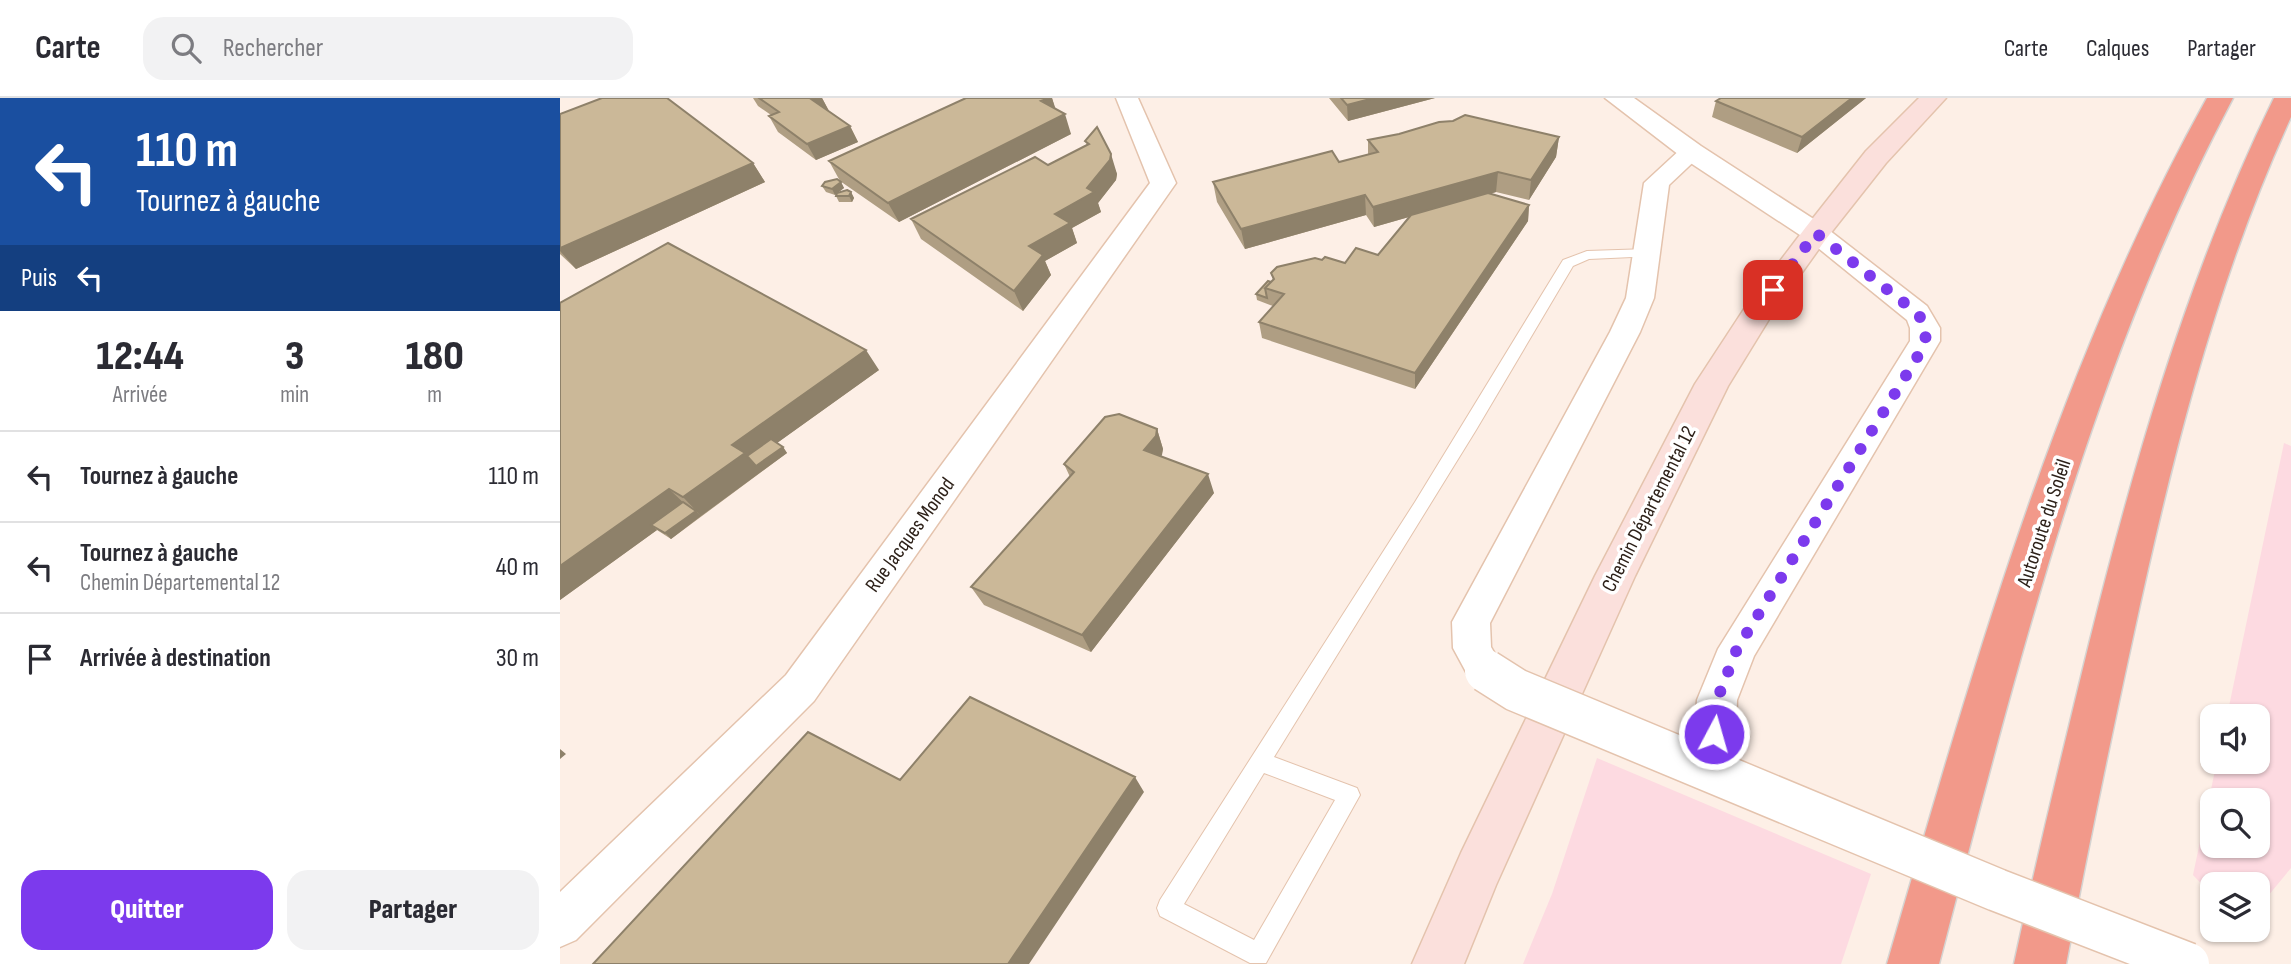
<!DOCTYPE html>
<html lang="fr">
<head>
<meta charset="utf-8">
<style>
	body { margin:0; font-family:"Sofia Sans Condensed",sans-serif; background:#f2f2f3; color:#2b2b33; height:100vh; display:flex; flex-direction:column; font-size:26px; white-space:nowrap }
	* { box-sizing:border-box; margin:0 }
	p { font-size:23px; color:#7c7c81 }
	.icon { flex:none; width:38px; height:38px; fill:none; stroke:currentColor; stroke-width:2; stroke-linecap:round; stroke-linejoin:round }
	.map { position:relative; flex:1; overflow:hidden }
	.panel { display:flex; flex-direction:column; background:#fff; width:560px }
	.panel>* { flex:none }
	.hud { background:#1a4fa0; color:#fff; overflow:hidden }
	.fabs { position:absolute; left:1640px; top:606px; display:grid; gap:14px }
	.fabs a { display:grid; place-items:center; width:70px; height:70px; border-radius:14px; background:#fff; box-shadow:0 2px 5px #0004; font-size:35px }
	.pin { position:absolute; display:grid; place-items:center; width:60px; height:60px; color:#fff; margin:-30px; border-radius:14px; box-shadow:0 4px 10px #0006 }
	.me { position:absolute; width:77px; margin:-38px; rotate:6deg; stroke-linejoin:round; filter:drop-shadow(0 0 5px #0008) }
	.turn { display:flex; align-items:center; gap:24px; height:147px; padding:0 21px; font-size:32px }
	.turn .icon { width:91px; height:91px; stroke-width:2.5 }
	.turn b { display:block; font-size:49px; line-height:60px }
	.then { display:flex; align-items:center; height:66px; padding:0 21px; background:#0003; gap:14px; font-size:26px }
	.eta { display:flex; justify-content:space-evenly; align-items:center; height:119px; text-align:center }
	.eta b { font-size:42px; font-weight:800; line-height:49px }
	.primary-button { display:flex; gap:14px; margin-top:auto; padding:14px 21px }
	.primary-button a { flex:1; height:80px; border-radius:21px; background:#7c3aed; color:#fff; font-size:28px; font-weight:800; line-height:80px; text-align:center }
	.primary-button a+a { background:#f2f2f3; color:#2b2b33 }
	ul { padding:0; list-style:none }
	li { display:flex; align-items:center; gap:21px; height:91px; padding:0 21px; border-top:2px solid #e1e1e2 }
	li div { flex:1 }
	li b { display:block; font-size:26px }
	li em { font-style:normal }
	header { display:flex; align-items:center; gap:42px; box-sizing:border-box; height:98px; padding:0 35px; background:#fff; border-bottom:2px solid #e1e1e2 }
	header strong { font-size:33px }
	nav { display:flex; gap:38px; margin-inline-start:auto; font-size:24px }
	.search { width:490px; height:63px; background:#f2f2f3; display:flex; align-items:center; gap:18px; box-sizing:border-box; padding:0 24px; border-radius:21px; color:#7c7c81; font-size:26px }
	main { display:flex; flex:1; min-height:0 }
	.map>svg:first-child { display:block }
	.green { fill:#fddae1; fill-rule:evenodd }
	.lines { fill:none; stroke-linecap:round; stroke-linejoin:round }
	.service-casing { stroke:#e4c3ad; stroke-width:2 }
	.minor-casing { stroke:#e4c3ad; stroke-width:3 }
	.tertiary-casing { stroke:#e4c3ad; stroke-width:3 }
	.secondary-casing { stroke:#e4c3ad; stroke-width:3 }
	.motorway-casing { stroke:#d5d3d1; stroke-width:3 }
	.service { fill:#fff; fill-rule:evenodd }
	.minor { fill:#fff; fill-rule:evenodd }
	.tertiary { fill:#fff; fill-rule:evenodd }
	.secondary { fill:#fbe0dc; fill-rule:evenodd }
	.motorway { fill:#f2998a; fill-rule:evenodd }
	.minor-bridge-casing { stroke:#e4c3ad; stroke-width:45; stroke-linecap:butt }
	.minor-bridge { stroke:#fff; stroke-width:42 }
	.wall { fill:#af9e83 }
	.shaded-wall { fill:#8e816a }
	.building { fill:#cbb898; stroke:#8e816a; stroke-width:2 }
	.route { stroke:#7c3aed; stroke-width:12; stroke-dasharray:0 21.6 }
	.labels { text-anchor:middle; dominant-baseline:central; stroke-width:7; stroke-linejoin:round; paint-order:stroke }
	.street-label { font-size:21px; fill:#2e221a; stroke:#fff }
</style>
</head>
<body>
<header>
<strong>Carte</strong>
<div class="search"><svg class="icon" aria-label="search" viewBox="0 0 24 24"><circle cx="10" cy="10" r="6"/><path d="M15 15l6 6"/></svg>Rechercher</div>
<nav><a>Carte</a><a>Calques</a><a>Partager</a></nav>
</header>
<main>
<section class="panel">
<div class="hud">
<div class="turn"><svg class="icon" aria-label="left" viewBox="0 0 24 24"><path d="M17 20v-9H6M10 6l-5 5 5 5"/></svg><div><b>110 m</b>Tournez à gauche</div></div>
<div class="then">Puis<svg class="icon" aria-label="left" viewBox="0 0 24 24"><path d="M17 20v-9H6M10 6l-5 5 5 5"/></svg></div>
</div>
<div class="eta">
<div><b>12:44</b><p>Arrivée</p></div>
<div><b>3</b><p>min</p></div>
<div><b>180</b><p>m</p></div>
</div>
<ul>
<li><svg class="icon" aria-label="left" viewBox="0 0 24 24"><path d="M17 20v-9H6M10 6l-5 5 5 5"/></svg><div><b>Tournez à gauche</b></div><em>110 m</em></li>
<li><svg class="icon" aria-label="left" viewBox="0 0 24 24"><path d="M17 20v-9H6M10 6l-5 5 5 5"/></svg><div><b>Tournez à gauche</b><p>Chemin Départemental 12</p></div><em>40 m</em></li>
<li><svg class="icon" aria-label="arrive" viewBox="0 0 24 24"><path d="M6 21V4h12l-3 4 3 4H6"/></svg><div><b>Arrivée à destination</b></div><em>30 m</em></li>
</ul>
<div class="primary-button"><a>Quitter</a><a>Partager</a></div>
</section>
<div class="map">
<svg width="1731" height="866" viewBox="0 0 1731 866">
	<rect width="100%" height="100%" fill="#fdefe6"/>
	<path class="green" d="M1724 345 1731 348V770L1698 810V786H1652V797L1633 777 1657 663H1698V618H1667ZM1652 702H1698V747H1652Z
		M1037 660 1311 776 1281 866H963L992 796Z"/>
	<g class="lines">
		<g class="service-casing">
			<path id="service" d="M1089 151 1096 155 1094 158 1029 161 1013 168 916 332 714 659 797 690 800 697 706 865H690L600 818 597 810 600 802 855 404 1003 162 1027 153ZM704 675 775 702 694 842 624 806Z"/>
		</g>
		<g class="minor-casing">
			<path id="minor" d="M556 0H578L616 85 254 603 16 842 0 849V794L226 577 590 85Z
				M1132 47 1141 49 1144 54 1109 87 1094 200 1080 234 930 525 931 549 945 573 940 585 926 590 912 585 893 550 892 524 1050 234 1066 200 1084 85 1123 49Z
				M1256 127 1265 129 1367 208 1380 230V243L1194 558 1177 602 1174 674 1168 688 1153 694 1138 688 1132 674 1137 602 1158 551 1350 243V230L1347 222 1247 141 1243 135 1247 129Z"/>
		</g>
		<g class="tertiary-casing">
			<path id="tertiary" d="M1045 0H1074L1141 48 1266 129 1271 135 1266 141 1256 144 1246 141 1123 60Z"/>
		</g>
		<g class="secondary-casing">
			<path id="secondary" d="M1359 0H1386L1326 65 1266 141 1211 218 1168 288 1075 478 936 787 904 866H852L901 755 1035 478 1135 286 1188 205 1246 129 1306 53Z"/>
		</g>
		<g class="motorway-casing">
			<path id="motorway" d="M1647 0H1673C1530 270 1456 572 1379 866H1327C1413 571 1497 270 1647 0Z
				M1714 0H1731V19C1656 183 1612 358 1574 534 1550 644 1527 755 1506 866H1454C1477 759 1503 652 1529 546 1576 358 1629 174 1714 0Z"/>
		</g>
		<use href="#service" class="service"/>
		<use href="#minor" class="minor"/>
		<use href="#tertiary" class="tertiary"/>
		<use href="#secondary" class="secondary"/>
		<use href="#motorway" class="motorway"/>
		<g class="minor-bridge-casing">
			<path id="minor-bridge" d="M926 573 956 592 1437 792 1628 866"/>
		</g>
		<use href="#minor-bridge" class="minor-bridge"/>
	</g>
	<path class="wall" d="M193 0H262L269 13 290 28 298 44 256 62 218 34 209 18 211 17 198 8Z
		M406 0H492L495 11 511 36 339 124 280 83 269 63Z
		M769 0H875L788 23Z
		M1306 0 1237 55 1152 19 1156 3Z
		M0 16 193 65 205 84 16 171 0 156Z
		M537 29 557 76 556 82 538 105 541 114 512 130 517 145 485 163 491 177 463 213 361 141 351 121 488 67 527 47 525 43Z
		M999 39 996 59 969 102 936 94 930 96 969 107 968 123 855 291 702 240 699 224 713 208 697 202 696 196 713 182 711 175 762 162 785 165 818 157 849 119 814 129 806 117 685 151 657 104 653 84 779 64 808 57V42Z
		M281 84 284 90 277 95 291 94 294 100 292 104H279L276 98 277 95 275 97 266 94 262 88Z
		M0 205 319 272 217 345 223 349 227 355 111 441 97 432 0 502Z
		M597 331 603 351 601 359 654 395 531 554 424 507 411 489 510 379 504 366Z"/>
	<path class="shaded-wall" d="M255 0H262L269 13 251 1Z
		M489 0H492L498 18 481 3Z
		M814 0H875L788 23 787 7Z
		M1292 0H1306L1237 55 1242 39Z
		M505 16 511 36 339 124 328 105Z
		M290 28 298 44 256 62 247 46Z
		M999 39 996 59 969 102 971 82Z
		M551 56 557 76 556 82 538 105 541 114 512 130 517 145 485 163 491 177 463 213 454 193 469 148 495 116Z
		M193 65 205 84 16 171 0 153V150Z
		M938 74 936 94 814 129 813 109Z
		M281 84 284 90 275 97 272 91Z
		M291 94 294 100 292 104 289 98Z
		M805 97 806 117 685 151 681 131Z
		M969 107 968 123 855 291V275Z
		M306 252 319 272 192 363 223 349 227 355 141 418 123 399 172 347Z
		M597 331 603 351 602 357 591 371 584 352Z
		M648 376 654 395 531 554 522 537Z
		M109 391 128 409 91 427 97 432 0 502V468Z
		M136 413 141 418 111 441 105 435Z
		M0 651 6 656 0 661Z
		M575 679 584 694 469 866H448Z"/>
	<path class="building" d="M42 0H107L193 65 0 150V16Z
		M199 0H255L251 1 290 28 247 46 209 18 219 14Z
		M406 0H489L481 3 505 16 328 105 269 63Z
		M781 0H814L787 7Z
		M1161 0H1292L1242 39 1156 3Z
		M905 17 999 39 971 82 938 74 813 109 805 97 681 131 653 84 772 53 779 64 818 54 808 42 839 36 879 24 893 23Z
		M537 29 551 56 550 62 527 90 534 94 495 116 510 125 469 148 483 157 454 193 351 121 475 59 488 67 529 46 525 43Z
		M277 81 281 84 272 91 262 88 265 84Z
		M287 92 291 94 289 98H276L277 95Z
		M928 95 969 107 855 275 699 224 724 196 705 190 714 181 711 175 717 169 755 160 762 162 765 159 785 165 796 150 818 157 851 117Z
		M108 145 306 252 172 347 185 355 123 399 109 391 0 468V205Z
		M708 183 711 184 705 190 707 200 696 196Z
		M559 316 597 331 596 338 584 352 648 376 522 537 411 489 514 374 504 366 545 319Z
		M211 341 223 349 196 368 187 358Z
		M123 404 136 413 105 435 91 427Z
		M410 599 575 679 448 866H33L248 634 340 682Z"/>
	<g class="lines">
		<path class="route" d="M1154 636 1157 602 1177 551 1350 271C1363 249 1374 237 1357 215L1256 135 1213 192"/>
	</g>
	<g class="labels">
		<g class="street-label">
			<text transform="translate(1089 411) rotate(-63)">Chemin Départemental 12</text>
			<text transform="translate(1484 425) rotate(-72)">Autoroute du Soleil</text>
			<text transform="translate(350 437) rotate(-54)">Rue Jacques Monod</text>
		</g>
	</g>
</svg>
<div class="fabs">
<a><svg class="icon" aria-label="sound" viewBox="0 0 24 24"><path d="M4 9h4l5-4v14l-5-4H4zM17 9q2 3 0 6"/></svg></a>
<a><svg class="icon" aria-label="search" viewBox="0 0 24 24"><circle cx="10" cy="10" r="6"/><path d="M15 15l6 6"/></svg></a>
<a><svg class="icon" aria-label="layers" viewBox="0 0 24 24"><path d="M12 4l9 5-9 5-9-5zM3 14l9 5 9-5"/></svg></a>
</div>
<div class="pin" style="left:1213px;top:192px;background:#d93025"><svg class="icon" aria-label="arrive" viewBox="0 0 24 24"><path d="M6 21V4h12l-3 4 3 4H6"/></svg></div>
<svg class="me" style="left:1154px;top:636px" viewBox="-20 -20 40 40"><circle r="17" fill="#7c3aed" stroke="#fff" stroke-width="3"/><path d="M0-11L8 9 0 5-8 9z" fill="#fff"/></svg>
</div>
</main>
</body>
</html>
